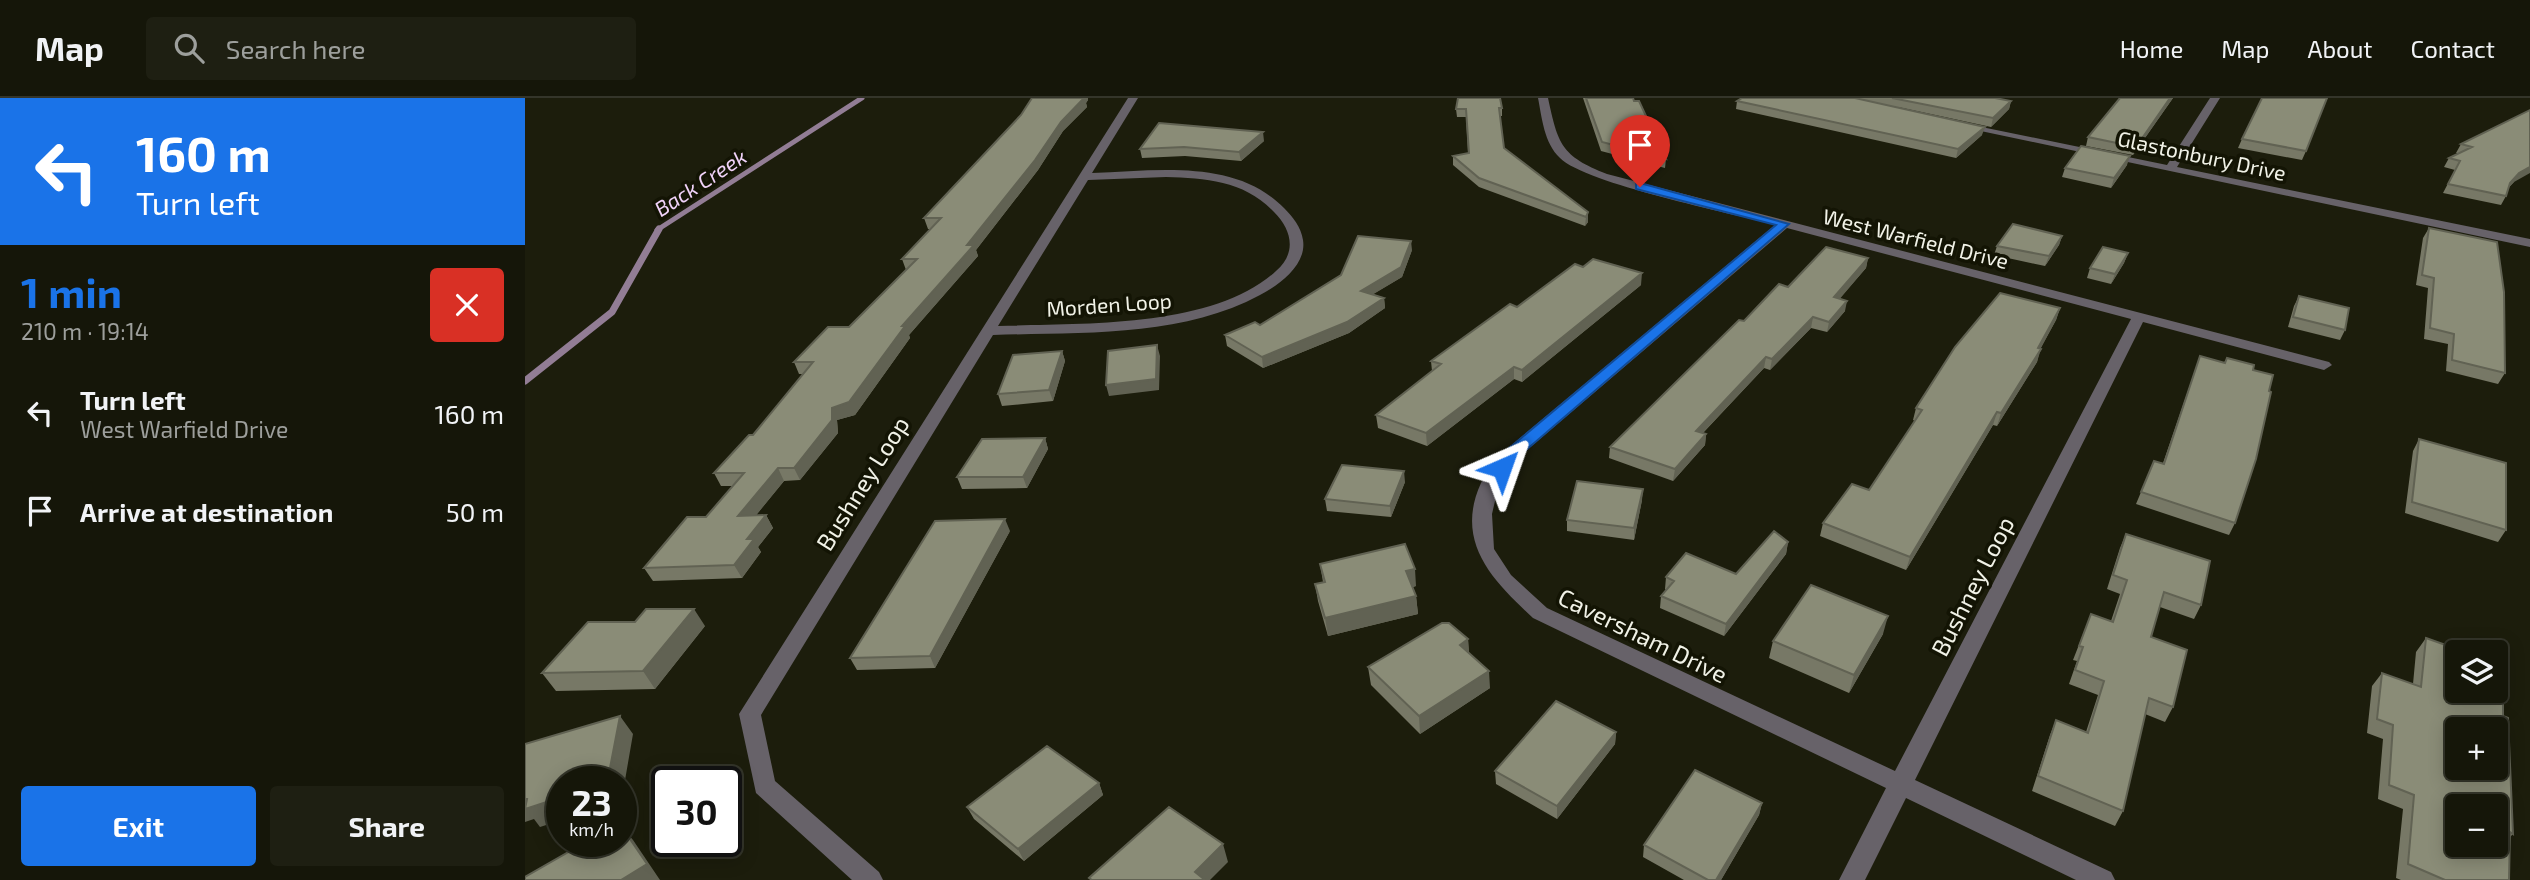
<!DOCTYPE html>
<html lang="en">
<head>
<meta charset="utf-8">
<style>
	body { margin:0; font-family:"Exo 2",sans-serif; background:#1e1f12; color:#f1f3f6; height:100vh; display:flex; flex-direction:column; font-size:26px; white-space:nowrap }
	* { box-sizing:border-box; margin:0 }
	p { font-size:23px; color:#9d9f9c }
	.icon { flex:none; width:38px; height:38px; fill:none; stroke:currentColor; stroke-width:2; stroke-linecap:round; stroke-linejoin:round }
	.map { position:relative; flex:1; overflow:hidden }
	.details { display:flex; flex-direction:column; background:#151609; width:525px }
	.details>* { flex:none }
	.guide { background:#1a73e8; color:#fff; overflow:hidden }
	.controls { position:absolute; left:1920px; top:542px; display:grid; gap:14px }
	.controls a { display:grid; place-items:center; width:63px; height:63px; border-radius:7px; background:#151609; box-shadow:0 4px 18px #0003,0 0 0 2px #34352a; font-size:35px }
	.speed { position:absolute; left:21px; top:668px; display:flex; gap:14px; font-size:35px; font-weight:700; text-align:center }
	.speed>* { display:grid; place-content:center; width:91px; height:91px; border-radius:50%; background:#151609; box-shadow:0 4px 18px #0003,0 0 0 2px #34352a; line-height:1 }
	.speed small { font-size:18px; font-weight:400 }
	.speed .limit { border:4px solid #111; border-radius:10px; background:#fff; color:#111 }
	.pin { position:absolute; display:grid; place-items:center; width:60px; height:60px; color:#fff; margin:-72px -30px; border-radius:50% 50% 50% 0; rotate:-45deg; box-shadow:0 0 7px #0007 }
	.pin .icon { rotate:45deg }
	.me { position:absolute; width:77px; margin:-38px; rotate:43deg; stroke-linejoin:round; filter:drop-shadow(0 0 5px #0008) }
	.turn { display:flex; align-items:center; gap:24px; height:147px; padding:0 21px; font-size:32px }
	.turn .icon { width:91px; height:91px; stroke-width:2.5 }
	.turn b { display:block; font-size:49px; line-height:60px }
	.round { display:grid; place-items:center; flex:none; width:74px; height:74px; border-radius:7px; background:#1e1f12 }
	.summary { display:flex; align-items:center; justify-content:space-between; height:119px; padding:0 21px }
	h1 { font-size:42px; font-weight:700; line-height:52px; color:#1a73e8 }
	.cta { display:flex; gap:14px; margin-top:auto; padding:14px 21px }
	.cta a { flex:1; height:80px; border-radius:7px; background:#1a73e8; color:#fff; font-size:28px; font-weight:700; line-height:80px; text-align:center }
	.cta a+a { background:#1e1f12; color:#f1f3f6 }
	ul { padding:0; list-style:none }
	li { display:flex; align-items:center; gap:21px; height:98px; padding:0 21px }
	li div { flex:1 }
	li b { display:block; font-size:26px }
	li em { font-style:normal }
	header { display:flex; align-items:center; gap:42px; box-sizing:border-box; height:98px; padding:0 35px; background:#151609; border-bottom:2px solid #34352a }
	header strong { font-size:33px }
	nav { display:flex; gap:38px; margin-inline-start:auto; font-size:24px }
	.search { width:490px; height:63px; background:#1e1f12; display:flex; align-items:center; gap:18px; box-sizing:border-box; padding:0 24px; border-radius:7px; color:#9d9f9c; font-size:26px }
	main { display:flex; flex:1; min-height:0 }
	.map>svg:first-child { display:block }
	.lines { fill:none; stroke-linecap:round; stroke-linejoin:round }
	.stream-far1 { stroke:#927d95; stroke-width:5 }
	.stream { stroke:#927d95; stroke-width:7 }
	.minor { fill:#676269; fill-rule:evenodd }
	.wall { fill:#777866 }
	.shaded-wall { fill:#616253 }
	.building { fill:#8a8c77; stroke:#616253; stroke-width:2; fill-rule:evenodd }
	.route { fill:#1a73e8; stroke:#114b97; stroke-width:2 }
	.labels { text-anchor:middle; dominant-baseline:central; stroke-width:7; stroke-linejoin:round; paint-order:stroke }
	.far-street-label { font-size:21px; fill:#f1f2e7; stroke:#131404 }
	.far-water-label { font-size:21px; font-style:italic; fill:#f1d3fa; stroke:#131404 }
	.street-label { font-size:24px; fill:#f1f2e7; stroke:#131404 }
</style>
</head>
<body>
<header>
<strong>Map</strong>
<div class="search"><svg class="icon" aria-label="search" viewBox="0 0 24 24"><circle cx="10" cy="10" r="6"/><path d="M15 15l6 6"/></svg>Search here</div>
<nav><a>Home</a><a>Map</a><a>About</a><a>Contact</a></nav>
</header>
<main>
<section class="details">
<div class="guide">
<div class="turn"><svg class="icon" aria-label="left" viewBox="0 0 24 24"><path d="M17 20v-9H6M10 6l-5 5 5 5"/></svg><div><b>160 m</b>Turn left</div></div>
</div>
<div class="summary"><div><h1>1 min</h1><p>210 m · 19:14</p></div><a class="round" style="background:#d93025;color:#fff"><svg class="icon" aria-label="close" viewBox="0 0 24 24"><path d="M6 6l12 12M18 6L6 18"/></svg></a></div>
<ul>
<li><svg class="icon" aria-label="left" viewBox="0 0 24 24"><path d="M17 20v-9H6M10 6l-5 5 5 5"/></svg><div><b>Turn left</b><p>West Warfield Drive</p></div><em>160 m</em></li>
<li><svg class="icon" aria-label="arrive" viewBox="0 0 24 24"><path d="M6 21V4h12l-3 4 3 4H6"/></svg><div><b>Arrive at destination</b></div><em>50 m</em></li>
</ul>
<div class="cta"><a>Exit</a><a>Share</a></div>
</section>
<div class="map">
<svg width="2005" height="782" viewBox="0 0 2005 782">
	<rect width="100%" height="100%" fill="#1c1d0c"/>
	<g class="lines">
		<path class="stream-far1" d="M132 132 337 0"/>
		<path class="stream" d="M0 283 87 214 134 131"/>
		<path class="minor" d="M603 0H613L567 75C631 73 710 60 759 110 768 119 776 129 778 142 782 167 754 187 735 197 655 240 555 234 468 237L236 617 250 683 354 774 358 782H327L231 695 214 616ZM641 79C681 80 720 83 749 114 767 132 772 155 751 173 688 231 555 225 473 228L563 82Z
			M1013 0H1023C1033 46 1036 58 1082 76L1804 264 1807 267 1799 272 1618 224 1390 682 1586 774 1590 782H1551L1381 700 1340 782H1314L1361 690 1008 520C968 483 929 444 956 385 962 373 975 361 983 350L1250 127C1207 115 1061 86 1035 60 1019 45 1017 20 1013 0ZM1262 130 1606 221 1370 673 1022 510 986 477 969 451 967 416 974 386 995 358Z
			M1685 0H1695L1652 69 2005 141V149L1432 28 1437 25 1642 67Z"/>
	</g>
	<path class="wall" d="M507 0H563V2L561 5 562 9 538 33 513 72 451 152 453 158 384 237 385 240 330 317 312 322 313 335 275 382 259 383 231 417H241L248 430 233 449 236 454 217 480 128 483 119 470 181 419 208 388H196L189 375 228 337 278 276H274L269 264 324 229 381 172 377 161 406 131H403L399 120 496 17Z
		M1058 0H1108L1141 61 1140 70 1076 53Z
		M1217 0H1470L1486 3 1484 11 1466 29 1373 9 1457 37 1431 60 1211 11 1212 3Z
		M1595 0H1648L1608 57 1561 48 1563 39Z
		M977 10V18H975L979 50 1063 114V124L1060 128 954 89 928 67V58L943 55 941 19H932L931 11Z
		M2005 12 1989 84 1983 90 1981 98 1976 107 1918 95 1930 72 1919 69 1924 60 1934 55H1931L1936 46Z
		M1717 41 1781 53 1777 62 1713 50Z
		M739 43 716 63 660 58 617 60 615 51Z
		M1602 67 1586 90 1537 79 1540 70Z
		M1904 130 1980 275 1973 286 1921 273 1923 246 1899 241 1903 190 1891 187 1898 140Z
		M1537 138 1534 147 1520 168 1469 157 1472 148Z
		M887 152 877 179 848 196 859 200 860 210 824 235 738 270 702 248 700 237 735 227Z
		M1603 155 1599 165 1586 186 1562 180 1565 170Z
		M1343 160 1341 170 1314 201 1320 213 1302 234 1286 230 1245 272 1239 270 1178 335 1181 336 1180 347 1148 383 1084 360 1085 349 1219 223 1263 189Z
		M1116 187 997 284 989 281 902 348 853 330 851 317 907 273 906 263 992 209Z
		M1774 198 1820 232 1815 242 1763 229 1769 208Z
		M1535 210 1531 222 1515 251 1512 264 1472 328 1468 327 1381 472 1295 438 1298 425 1344 392 1390 323 1388 322 1391 310Z
		M537 253 540 263 528 303 477 308 473 296Z
		M1675 258 1699 265 1702 260 1728 272 1710 425 1704 437 1611 406 1629 363 1638 365Z
		M520 340 523 351 502 390 437 391 432 379Z
		M1894 341 1981 432 1973 444 1880 415 1888 353Z
		M880 384 866 419 802 413 800 401Z
		M1117 402 1109 442 1042 433V422Z
		M485 433 410 570 332 572 325 560Z
		M1601 436 1676 507 1669 521 1635 509 1626 539 1648 609 1640 624 1620 616 1598 713 1590 728 1507 693 1525 637 1531 622 1561 634 1573 597 1544 586 1552 563 1548 562 1566 516 1586 523 1595 496 1582 491 1595 450Z
		M1263 444 1261 456 1199 538 1135 510 1136 498 1141 492 1140 491 1141 479 1211 476Z
		M795 466 891 488 888 489 891 498 893 516 803 538 793 503 790 486 798 484Z
		M180 528 130 591 31 593 17 575Z
		M1358 536 1324 595 1244 560 1248 543Z
		M1901 540 1978 618 1988 736 1985 739 1984 782H1876L1871 780 1878 711 1853 701 1858 641 1842 635 1847 588 1857 575 1888 586 1891 554Z
		M943 541 944 555 965 590 895 636 846 587 843 569Z
		M1091 634 1090 646 1032 721 971 686 970 673Z
		M574 685 578 697 499 763 449 721 442 709Z
		M1237 705 1234 717 1196 782H1159L1118 759 1119 747Z"/>
	<path class="shaded-wall" d="M555 0H563V2L561 5 562 9 538 33 513 72 451 152 453 158 384 237 385 240 330 317 312 322 313 335 275 382 269 370 307 310 377 228 442 147Z
		M1645 0H1648L1608 57 1611 49Z
		M1486 3 1484 11 1466 29 1468 20Z
		M1460 29 1457 37 1431 60 1433 51Z
		M738 34 739 43 716 63 714 54Z
		M1605 58 1602 67 1586 90 1589 80Z
		M2005 69V75L1989 84 1980 94 1985 85 1994 75Z
		M1063 114V124L1060 128 1061 119Z
		M1537 138 1534 147 1520 168 1524 158Z
		M886 143 887 152 877 179 837 203 836 193Z
		M1603 155 1599 165 1586 186 1590 176Z
		M1343 160 1341 170 1307 210 1309 199Z
		M1117 175 1116 187 997 284V272Z
		M859 200 860 210 824 235 738 270 737 259Z
		M1322 203 1320 213 1302 234 1304 224Z
		M1535 210 1531 222 1509 263 1513 250Z
		M1288 219 1286 230 1245 272 1247 261Z
		M632 247 635 258 634 292 584 298 581 287Z
		M1516 251 1512 264 1472 328 1476 315Z
		M537 253 540 263 528 303 524 292Z
		M1241 259 1239 270 1169 344 1171 333Z
		M989 269V281L902 348 901 335Z
		M1472 314 1468 327 1381 472 1385 459Z
		M1181 336 1180 347 1148 383 1150 371Z
		M520 340 523 351 502 390 498 379Z
		M253 370 259 383 220 431 213 418Z
		M879 373 880 384 866 419 865 408Z
		M1118 391 1117 402 1109 442V430Z
		M241 417 248 430 233 449 236 454 217 480 209 467 222 441Z
		M480 421 485 433 410 570 405 558Z
		M1263 444 1261 456 1199 538 1201 526Z
		M890 471 891 488 883 490 881 473Z
		M891 498 893 516 803 538 800 520Z
		M169 511 180 528 130 591 118 573Z
		M1363 518 1358 536 1324 595 1329 577Z
		M943 541 944 559 935 547Z
		M964 573 965 590 895 636 894 618Z
		M95 618 108 636 99 688 96 689V684H47V682Z
		M1091 634 1090 646 1032 721V708Z
		M574 685 578 697 499 763 493 751Z
		M37 699V722L15 729 9 721 0 724V701Z
		M1237 705 1234 717 1196 782H1191Z
		M96 728 108 742 135 782H96Z
		M698 746 703 764 685 782H672L670 774Z"/>
	<path class="building" d="M507 0H559L536 24 510 62 442 147H449L377 228H380L324 304 307 310V322L269 370H253L213 418 241 417 222 441H229L209 467 119 470 162 419H181L219 375H189L224 337H228L288 264H269L303 229H324L392 161H377L416 120H399L496 17Z
		M933 0H975L977 10H974L979 50 1063 114 1061 119 954 80 928 58 944 55 941 11H931Z
		M1061 0H1108L1109 3H1114L1141 61 1077 44Z
		M1217 0H1330L1460 29 1433 51 1212 3Z
		M1367 0H1470L1486 3 1468 20Z
		M1595 0H1645L1611 49 1563 39Z
		M1737 0H1802L1781 53 1717 41Z
		M2005 12V69L1994 75 1985 85 1981 98 1923 86 1935 63 1924 60 1947 49 1936 46Z
		M634 25 738 34 714 54 659 49 615 51Z
		M1556 48 1605 58 1589 80 1540 70Z
		M1488 126 1537 138 1524 158 1472 148Z
		M1904 130 1972 144 1979 194 1980 275 1927 262 1929 236 1905 230 1909 180 1897 177Z
		M833 138 886 143 876 169 836 193 859 200 822 224 737 259 700 237 730 224 735 227 816 177Z
		M1301 149 1343 160 1309 199 1322 203 1304 224 1288 219 1247 261 1241 259 1171 333 1181 336 1150 371 1085 349 1214 222 1219 223 1254 186 1263 189Z
		M1578 149 1603 155 1590 176 1565 170Z
		M1068 161 1117 175 997 272 989 269 901 335 851 317 916 266 906 263 985 206 992 209 1050 166 1058 169Z
		M1475 195 1535 210 1513 250 1516 251 1476 315 1472 314 1385 459 1298 425 1327 386 1344 392 1397 312 1391 310 1430 249Z
		M1774 198 1824 210 1820 232 1768 219Z
		M632 247 631 281 581 287 583 253Z
		M537 253 524 292 473 296 488 257Z
		M1675 258 1700 265 1702 260 1729 267 1728 272 1748 277 1744 293 1746 294 1731 361 1710 425 1616 394 1629 363 1639 366Z
		M520 340 498 379H432L457 341Z
		M1894 341 1981 365V432L1887 404Z
		M817 367 879 373 865 408 800 401Z
		M1052 383 1118 391 1109 430 1042 422Z
		M480 421 405 558 325 560 410 423Z
		M1249 433 1263 444 1201 526 1136 498 1149 483 1141 479 1161 455 1211 476Z
		M1601 436 1685 463 1676 507 1639 494 1626 539 1662 552 1648 609 1624 600 1598 713 1513 678 1531 622 1563 635 1579 583 1550 572 1558 549 1554 548 1566 516 1588 524 1602 482 1588 477Z
		M880 446 890 471 881 473 891 498 800 520 790 486 800 484 795 466Z
		M1286 487 1363 518 1329 577 1248 543Z
		M121 511H169L118 573 17 575 63 524H110Z
		M917 525H924L943 541 935 547 964 573 894 618 843 569Z
		M1901 540 1943 555H1932V593H1970V564L1978 567V618L1983 620 1988 736 1985 734 1984 782H1920L1883 766 1889 697 1864 687 1868 627 1852 621 1857 575 1896 589ZM1932 632H1970V670H1932ZM1932 709H1970V747H1932Z
		M1031 603 1091 634 1032 708 970 673Z
		M95 618 85 670 47 682V684H37V699L0 711 2 701H0V646Z
		M522 648 574 685 493 751 442 709Z
		M1170 672 1237 705 1191 782H1183L1119 747Z
		M644 709 698 746 670 774 680 782H567L564 780Z
		M96 728 122 766 96 782H0V779L61 744H96Z"/>
	<path class="route" d="M1115 85 1264 126 994 358 982 373H971L969 370 983 351 1251 127 1111 91V86Z"/>
	<g class="labels">
		<g class="far-street-label">
			<text transform="translate(1677 57) rotate(12)">Glastonbury Drive</text>
			<text transform="translate(1391 140) rotate(14)">West Warfield Drive</text>
			<text transform="translate(584 206) rotate(-4)">Morden Loop</text>
		</g>
		<g class="far-water-label">
			<text transform="translate(175 84) rotate(-33)">Back Creek</text>
		</g>
		<g class="street-label">
			<text transform="translate(337 385) rotate(-58)">Bushney Loop</text>
			<text transform="translate(1447 488) rotate(-63)">Bushney Loop</text>
			<text transform="translate(1118 537) rotate(26)">Caversham Drive</text>
		</g>
	</g>
</svg>
<div class="controls">
<a><svg class="icon" aria-label="layers" viewBox="0 0 24 24"><path d="M12 4l9 5-9 5-9-5zM3 14l9 5 9-5"/></svg></a>
<a>+</a>
<a>−</a>
</div>
<div class="speed"><div>23<small>km/h</small></div><div class="limit">30</div></div>
<div class="pin" style="left:1115px;top:89px;background:#d93025"><svg class="icon" aria-label="arrive" viewBox="0 0 24 24"><path d="M6 21V4h12l-3 4 3 4H6"/></svg></div>
<svg class="me" style="left:977px;top:370px" viewBox="-20 -20 40 40"><path d="M0-17L14 15 0 8-14 15z" fill="#1a73e8" stroke="#fff" stroke-width="4"/></svg>
</div>
</main>
</body>
</html>
